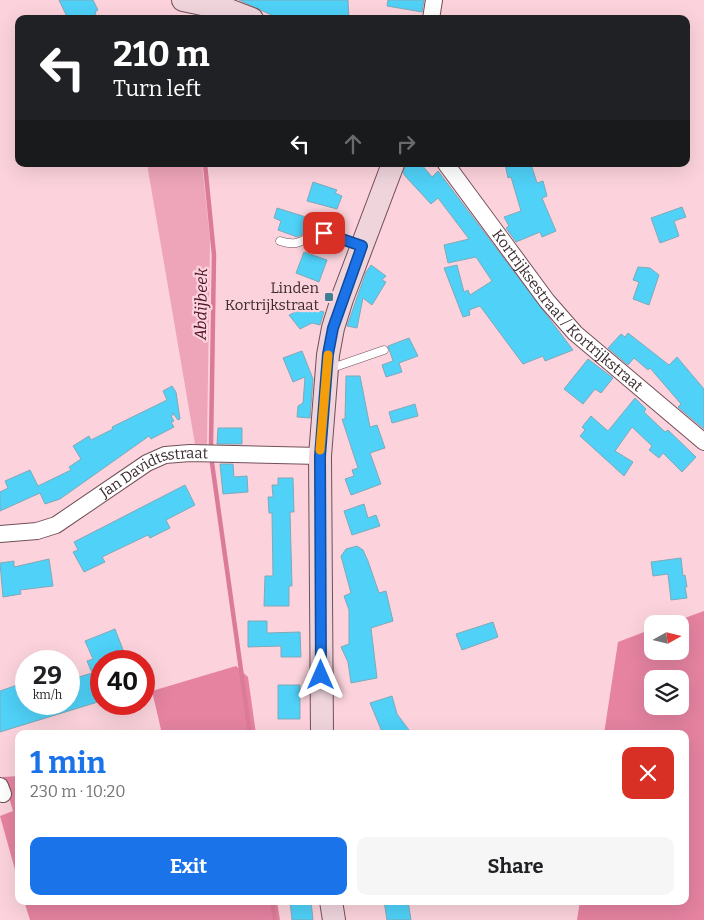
<!DOCTYPE html>
<html lang="en">
<head>
<meta charset="utf-8">
<style>
	body { margin:0; font-family:Bitter,serif; background:#f6f6f6; color:#202124; height:100vh; display:flex; flex-direction:column; font-size:19px; white-space:nowrap }
	* { box-sizing:border-box; margin:0 }
	p { font-size:16px; color:#757577 }
	.icon { flex:none; width:28px; height:28px; fill:none; stroke:currentColor; stroke-width:2; stroke-linecap:round; stroke-linejoin:round }
	.map { position:relative; flex:1; overflow:hidden }
	.drawer { position:absolute; left:15px; top:730px; width:674px; height:175px; display:flex; flex-direction:column; background:#fff; border-radius:10px; box-shadow:0 5px 20px #0002 }
	.drawer>* { flex:none }
	.hud { position:absolute; left:15px; top:15px; width:675px; height:152px; border-radius:10px; box-shadow:0 5px 20px #0002; background:#202124; color:#fff; overflow:hidden }
	.needle { width:32px; rotate:82deg }
	.tools { position:absolute; left:644px; top:615px; display:grid; gap:10px }
	.tools a { display:grid; place-items:center; width:45px; height:45px; border-radius:10px; background:#fff; box-shadow:0 5px 20px #0002; font-size:25px }
	.speed { position:absolute; left:15px; top:650px; display:flex; gap:10px; font-size:25px; font-weight:700; text-align:center }
	.speed>* { display:grid; place-content:center; width:65px; height:65px; border-radius:50%; background:#fff; box-shadow:0 5px 20px #0002; line-height:1 }
	.speed small { font-size:12px; font-weight:400 }
	.speed .limit { border:8px solid #d22; background:#fff; color:#111 }
	.pin { position:absolute; display:grid; place-items:center; width:42px; height:42px; color:#fff; margin:-21px; border-radius:10px; box-shadow:0 2px 8px #0006 }
	.me { position:absolute; width:55px; margin:-28px; rotate:0deg; stroke-linejoin:round; filter:drop-shadow(0 0 4px #0008) }
	.turn { display:flex; align-items:center; gap:18px; height:105px; padding:0 15px; font-size:22px }
	.turn .icon { width:65px; height:65px; stroke-width:2.5 }
	.turn b { display:block; font-size:35px; line-height:42px }
	.lanes { display:flex; align-items:center; height:48px; padding:0 15px; background:#0003; justify-content:center; gap:25px; direction:ltr }
	.lanes .off { opacity:.35 }
	.round { display:grid; place-items:center; flex:none; width:52px; height:52px; border-radius:10px; background:#f6f6f6 }
	.head { display:flex; align-items:center; justify-content:space-between; height:85px; padding:0 15px }
	h1 { font-size:30px; font-weight:700; line-height:38px; color:#1a73e8 }
	.primary-button { display:flex; gap:10px; margin-top:auto; padding:10px 15px }
	.primary-button a { flex:1; height:58px; border-radius:10px; background:#1a73e8; color:#fff; font-size:20px; font-weight:700; line-height:58px; text-align:center }
	.primary-button a+a { background:#f6f6f6; color:#202124 }
	.map>svg:first-child { display:block }
	.green { fill:#eea5b9 }
	.forest { fill:#e583a1; fill-rule:evenodd }
	.lines { fill:none; stroke-linecap:round; stroke-linejoin:round }
	.stream { stroke:#dc7b98; stroke-width:4.5 }
	.building { fill:#4fd1f8; stroke:#81a9b7 }
	.lane-casing { stroke:#724f58; stroke-width:9 }
	.street-casing { stroke:#724f58; stroke-width:18 }
	.secondary-casing { stroke:#724f58; stroke-width:24 }
	.lane { stroke:#fff; stroke-width:8 }
	.street { stroke:#fff; stroke-width:16 }
	.secondary { stroke:#efd4dc; stroke-width:22 }
	.route-casing { stroke:#114b97; stroke-width:12 }
	.route { stroke:#1a73e8; stroke-width:9 }
	.slow { stroke:#f59e0b; stroke-width:9 }
	.poi-dot { fill:#407f93; stroke:#fcd3dd; stroke-width:2 }
	.labels { text-anchor:middle; dominant-baseline:central; stroke-width:4.5; stroke-linejoin:round; paint-order:stroke }
	.poi-label { font-size:15px; fill:#3c2c30; stroke:#fcd3dd; text-anchor:end }
	.street-label { font-size:15px; fill:#3c2c30; stroke:#fcd3dd }
	.water-label { font-size:16px; font-style:italic; fill:#4d1028; stroke:#fcd3dd }
</style>
</head>
<body>
<div class="map">
<svg width="704" height="920" viewBox="0 0 704 920">
	<rect width="100%" height="100%" fill="#fcd3dd"/>
	<path class="green" d="M147 164H202L210 239 207 445 195 444Z"/>
	<path class="forest" d="M704 611V920H577L580 901H685V734H604L618 642 652 629V651H680V624H668ZM652 679H680V706H652Z
		M236 666 248 677 256 734H162L152 691Z
		M19 776V884L0 816 13 811 3 777Z
		M24 901H277L280 920H30Z"/>
	<g class="lines">
		<path class="stream" d="M205 164 214 255 211 445
			M212 463 250 734
			M272 901 275 920"/>
	</g>
	<path class="building" d="M59 0H93L98 10 95 12 96 14 87 19H68Z
		M239 0H348L349 19H280Z
		M388 0H424L422 12 387 6Z
		M406 164H421L432 177 438 171 441 175 573 350 545 361 543 356 523 364 480 306 469 310 470 315 463 317 444 268 457 265 464 292 468 290 470 295 492 281 476 257 448 263 444 245 469 239 438 198 431 204 406 177 403 173Z
		M505 164H531L537 183 543 181 547 196 542 198 556 231 542 237 540 232 516 242 506 228 509 226 504 217 521 211 511 177 508 178Z
		M313 182 337 190 335 193 342 196 337 209 307 201Z
		M682 207 686 217 674 221 679 236 660 243 651 218Z
		M277 208 309 218 304 234 297 237 278 230 281 221 274 218Z
		M304 252 327 260 319 282 296 273Z
		M371 265 386 276 382 280 386 282 372 305 363 298 357 328 347 326 366 272Z
		M638 267 650 268 659 275 649 305 633 299 639 282 633 280Z
		M306 307 324 312 320 325 312 323 300 329 289 315Z
		M628 333 669 365 677 357 704 389V429L678 407 681 404 650 368 648 370 634 358 628 365 608 348 621 334 625 337Z
		M409 338 418 356 399 363 402 372 386 377 382 365 393 361 388 346Z
		M302 351 313 379 310 418 297 417 298 406 303 403 305 377 293 382 283 358Z
		M588 359 613 378 601 393 595 389 583 404 564 389Z
		M346 376H360L370 427 377 425 385 448 370 453 381 484 351 495 345 479 354 476 352 470 358 468 342 419H345Z
		M172 386 176 392 180 419 178 420 172 412 174 414 171 416 174 421 171 422 174 427 151 439 149 436 60 499 45 504 40 493 0 511V492L8 488 5 481 30 470 38 486 71 470 69 467 81 459 73 446 89 436 91 440 113 429 112 427 167 400 163 391Z
		M635 398 646 409 644 412 665 432 668 430 696 457 682 472 663 453 659 458 649 450 652 446 632 427 615 451 633 462 624 476 580 436 585 430 582 427 591 416 608 431Z
		M415 404 418 416 392 423 389 412Z
		M218 428H242V444H217Z
		M220 464H233L234 477 247 476 248 492 223 494Z
		M278 478H293L294 512H290L292 586H289V606H264L265 576H273L272 513H269L268 497H273L272 485H278Z
		M185 485 195 505 166 520 170 528 150 538 148 535 102 557 105 562 84 572 73 552 78 550 74 542Z
		M364 504 368 518 376 515 380 526 352 535 344 511Z
		M357 546 363 550 368 561 379 593 386 591 393 621 371 628 377 678 351 683 348 662 341 647 349 644V610L344 596 351 593 341 556 346 549Z
		M681 558 683 576 685 575 687 587H685L687 598 671 600 668 574 653 576 651 562Z
		M49 559 53 586 20 590 21 594 3 597 0 563 14 561V567Z
		M248 621H267V633L300 632 301 657H281V646L248 647Z
		M493 622 498 637 462 650 456 634Z
		M115 629 125 655 101 661V701L0 732V691L26 682V704H69V680L92 673 87 661 93 659 85 641Z
		M278 685H300V719H278Z
		M392 696 397 714 412 734H383L370 703Z
		M290 901H311L313 920H292Z
		M384 901H408L411 920H387Z"/>
	<g class="lines">
		<g class="lane-casing">
			<path id="lane" d="M280 241C303 249 305 234 322 234 334 233 349 242 361 245
				M329 369 384 350"/>
		</g>
		<g class="street-casing">
			<g id="street">
				<path d="M431 19 434 0"/>
				<path id="s1" d="M446 164 547 301 575 333 704 442"/>
				<path id="s2" d="M0 534 37 531 56 525 147 463 165 455 190 453 320 456"/>
				<path d="M0 786 3 794"/>
			</g>
		</g>
		<g class="secondary-casing">
			<path id="secondary" d="M183 0 226 9 252 19
				M322 734 320 456 328 355 333 328 342 299 393 164
				M331 901 334 920"/>
		</g>
		<use href="#lane" class="lane"/>
		<use href="#street" class="street"/>
		<use href="#secondary" class="secondary"/>
	</g>
	<g class="lines">
		<g class="route-casing">
			<path id="route" d="M321 675 320 456 328 354 333 328 362 246 324 233"/>
		</g>
		<use href="#route" class="route"/>
		<path class="slow" d="M320 450 328 355"/>
	</g>
	<rect class="poi-dot" x="324" y="292" width="10" height="10" rx="2.5"/>
	<g class="labels">
		<g class="poi-label">
			<text x="319" y="288">Linden<tspan x="319" dy="17">Kortrijkstraat</tspan></text>
		</g>
		<g class="street-label">
			<text stroke="none"><textPath href="#s1" startOffset="191">Kortrijksestraat / Kortrijkstraat</textPath></text>
			<text stroke="none"><textPath href="#s2" startOffset="171">Jan Davidtsstraat</textPath></text>
		</g>
		<g class="water-label">
			<text transform="translate(201 304) rotate(-89)">Abdijbeek</text>
		</g>
	</g>
</svg>
<div class="tools">
<a><svg class="needle" viewBox="-14 -14 28 28"><path d="M0-13l5 13h-10z" fill="#e53935"/><path d="M0 13l5-13h-10z" fill="#757577"/></svg></a>
<a><svg class="icon" aria-label="layers" viewBox="0 0 24 24"><path d="M12 4l9 5-9 5-9-5zM3 14l9 5 9-5"/></svg></a>
</div>
<div class="speed"><div>29<small>km/h</small></div><div class="limit">40</div></div>
<div class="pin" style="left:324px;top:233px;background:#d93025"><svg class="icon" aria-label="arrive" viewBox="0 0 24 24"><path d="M6 21V4h12l-3 4 3 4H6"/></svg></div>
<svg class="me" style="left:321px;top:675px" viewBox="-20 -20 40 40"><path d="M0-17L14 15 0 8-14 15z" fill="#1a73e8" stroke="#fff" stroke-width="4"/></svg>
<div class="hud">
<div class="turn"><svg class="icon" aria-label="left" viewBox="0 0 24 24"><path d="M17 20v-9H6M10 6l-5 5 5 5"/></svg><div><b>210 m</b>Turn left</div></div>
<div class="lanes"><svg class="icon" aria-label="left" viewBox="0 0 24 24"><path d="M17 20v-9H6M10 6l-5 5 5 5"/></svg><svg class="icon off" aria-label="ahead" viewBox="0 0 24 24"><path d="M12 20V5M6 11l6-6 6 6"/></svg><svg class="icon off" aria-label="right" viewBox="0 0 24 24"><path d="M7 20v-9h11M14 6l5 5-5 5"/></svg></div>
</div>
<section class="drawer">
<div class="head"><div><h1>1 min</h1><p>230 m · 10:20</p></div><a class="round" style="background:#d93025;color:#fff"><svg class="icon" aria-label="close" viewBox="0 0 24 24"><path d="M6 6l12 12M18 6L6 18"/></svg></a></div>
<div class="primary-button"><a>Exit</a><a>Share</a></div>
</section>
</div>
</body>
</html>
